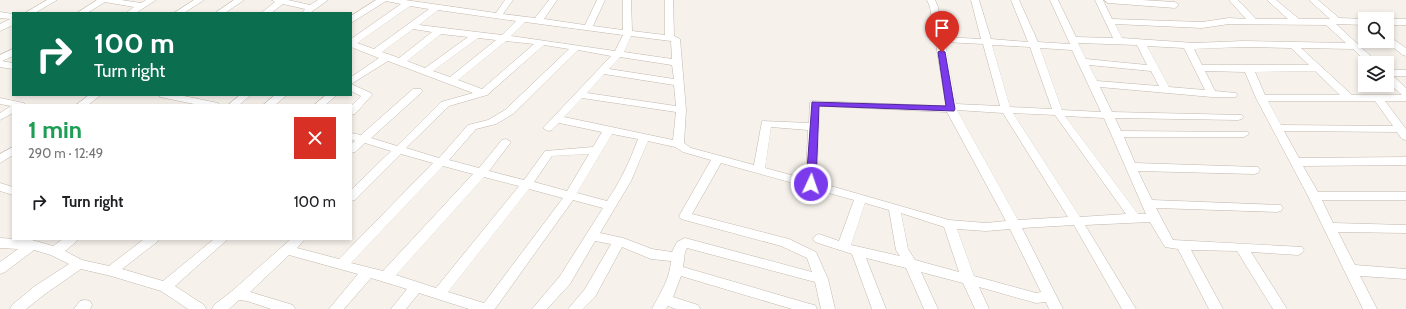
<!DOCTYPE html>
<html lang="en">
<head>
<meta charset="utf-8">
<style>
	body { margin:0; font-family:Cabin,sans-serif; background:#f6f6f6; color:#202124; height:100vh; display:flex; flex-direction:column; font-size:15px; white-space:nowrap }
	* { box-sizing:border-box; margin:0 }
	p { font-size:13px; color:#757577 }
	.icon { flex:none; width:22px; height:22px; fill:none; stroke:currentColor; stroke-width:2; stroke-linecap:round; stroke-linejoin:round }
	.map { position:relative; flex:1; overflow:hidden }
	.details { position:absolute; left:12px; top:104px; width:340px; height:136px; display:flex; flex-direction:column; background:#fff; border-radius:0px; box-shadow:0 2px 6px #0003 }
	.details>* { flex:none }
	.hud { position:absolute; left:12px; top:12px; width:340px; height:84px; border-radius:0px; box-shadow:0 2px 6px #0003; background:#0b6e4f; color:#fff; overflow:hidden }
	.controls { position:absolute; left:1358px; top:12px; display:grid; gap:8px }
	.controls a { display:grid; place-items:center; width:36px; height:36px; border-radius:0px; background:#fff; box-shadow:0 2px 6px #0003; font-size:20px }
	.pin { position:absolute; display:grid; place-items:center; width:34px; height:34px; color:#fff; margin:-41px -17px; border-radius:50% 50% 50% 0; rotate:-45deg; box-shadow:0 0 4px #0007 }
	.pin .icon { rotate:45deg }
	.me { position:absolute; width:44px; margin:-22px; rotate:3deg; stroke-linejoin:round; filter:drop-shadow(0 0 3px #0008) }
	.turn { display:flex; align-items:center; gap:14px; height:84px; padding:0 16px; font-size:18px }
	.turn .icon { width:52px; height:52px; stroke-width:2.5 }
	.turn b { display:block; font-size:28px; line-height:34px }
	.round { display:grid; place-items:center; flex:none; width:42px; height:42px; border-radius:0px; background:#f6f6f6 }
	.head { display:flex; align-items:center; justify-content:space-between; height:68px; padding:0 16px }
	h1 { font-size:24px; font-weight:800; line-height:30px; color:#1e9e55 }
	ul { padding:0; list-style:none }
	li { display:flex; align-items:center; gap:12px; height:60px; padding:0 16px }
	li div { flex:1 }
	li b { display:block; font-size:15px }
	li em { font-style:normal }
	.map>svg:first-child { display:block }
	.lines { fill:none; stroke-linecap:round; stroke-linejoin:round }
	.minor-casing { stroke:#c3b8ad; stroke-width:1 }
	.minor { fill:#fff; fill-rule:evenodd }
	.route { fill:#7c3aed; stroke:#51269a }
</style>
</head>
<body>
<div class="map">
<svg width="1406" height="309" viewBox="0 0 1406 309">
	<rect width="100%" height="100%" fill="#f6f1eb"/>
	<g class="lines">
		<g class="minor-casing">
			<path id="minor" d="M47 0H57L35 13H25Z
				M97 0H121L141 3 146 0H156L136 13H126L134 7 105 2 87 13H77Z
				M194 0H204L184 13H174Z
				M234 0H244L225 13H215Z
				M272 0H288L310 5 318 0H328L310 13H302L305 9 283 4 271 13H261L275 2Z
				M376 0H405L496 13 505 0H513L503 14 535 18 549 0H557L544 19 585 25 597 0H605L593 26 623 30V0H631L632 31 665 35V0H673L674 36 680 39 686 110 684 143 691 148 754 165 762 121 809 123 810 103 811 101 946 106 930 7 927 0H935L938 7 944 37 981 39 971 0H979L991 39 1028 42 1011 0H1019L1038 42 1070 44 1050 0H1058L1076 37 1113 38 1095 0H1103L1112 19 1202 22 1229 18 1246 19 1229 0H1238L1256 19H1288L1267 0H1276L1299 19H1330L1309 0H1318L1339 18 1365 19V25L1336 24 1378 63H1368L1353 49 1301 48 1352 95H1402L1387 81V70H1406V76H1393L1406 88V101H1385L1406 129V140L1402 139 1397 132 1284 131 1299 158 1406 157V165L1303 166 1318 192H1406V200H1322L1333 223 1406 225V233L1338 232 1355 265 1406 269V279L1360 276 1377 309H1363L1308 196 1256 98 1245 72 1205 71 1215 91 1236 93 1237 95 1236 97H1212L1100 87 1112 112 1242 115 1243 117 1242 119 1238 120 1115 118 1121 131 1248 132 1249 134 1244 137H1124L1135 163 1258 167 1260 170 1258 173 1254 174 1138 171 1152 200 1281 205 1283 208 1281 211 1277 212 1156 208 1173 240 1302 247 1304 250 1302 253 1298 255 1251 252 1287 309H1273L1237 251 1191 250 1223 309H1209L1178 249 1165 247 1150 222 1085 225 1136 309H1122L1074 225 1022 228 1063 309H1049L1046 302 1036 303 979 287 989 309H975L963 283 921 272 938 309H924L906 268 866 258 886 309H872L852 254 815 242 813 239 815 236 819 234 839 241 854 200 721 163 692 214 789 239 816 252 828 279 835 309H821L815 282 687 248 685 252 683 267 810 304 815 305 817 309H792L681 276 673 297 698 305 700 309H676L668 306 666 309H652C660 293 670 279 671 261L651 259 622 247 595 297 583 309H568L585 289 611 244 595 241 570 284 547 309H532L560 276 603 208 573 200 495 309H469L419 293 406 309H391L407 289 371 278 344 309H329L358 274 289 255 250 292 293 305 295 309H271L247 301 239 300 229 309H212L214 305 232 291 291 239H305L297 248 339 259 433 163 401 154 355 200 351 201V190L391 151 365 143 355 152 351 153V144L355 141 351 139V133L361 135 413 89H421L422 91 421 93 371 138 397 146 441 102 473 93 388 61 351 84V77L379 58 351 47V39L401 4 386 1 351 23V16ZM410 6 429 9 374 49 357 43ZM438 10 516 21 502 35 419 25ZM525 22 623 35 615 51 511 36ZM1115 24 1202 28 1229 24 1326 25 1346 43 1243 41 1194 43 1122 38ZM413 29 432 32 399 58 382 52ZM441 34 468 37 425 68 407 61ZM631 36 671 41 672 59 624 52ZM478 38 496 40 450 77 433 71ZM506 41 534 44 482 89 458 80ZM945 42 983 44 1000 106 956 104ZM1078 43 1137 45 1147 65 1086 59ZM544 45 569 49 505 110 488 120 468 125 439 158 406 148 449 106 487 95ZM992 45 1030 47 1052 109 1010 107ZM1147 46 1184 48 1205 90 1169 87ZM1243 47 1291 48 1309 65H1202L1194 49ZM1040 48 1072 50 1101 112 1062 110ZM578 50 611 56 543 128 548 131 552 130 559 123 602 132 593 147 545 151 524 180 489 171 511 142 506 139 502 140 479 168 449 160 476 129 496 124 513 114ZM620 57 672 65 674 79 609 69ZM1089 65 1151 71 1159 86 1097 81ZM1315 71 1340 95H1265L1255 72ZM604 74 674 85 676 106 587 93ZM582 98 676 112 673 140 564 117ZM1268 101H1375L1393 126 1281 125ZM820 106 947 112 1006 221 986 223 949 220 817 182ZM957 110 1003 113 1068 217 1018 220ZM1013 113 1055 115 1126 214 1080 217ZM1065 116 1104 118 1146 214H1138ZM771 127 808 130 806 179 765 168ZM612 134 638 139C630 161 620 182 607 201L577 193ZM648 141 675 147 683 152 711 160 679 216 681 219 781 246 807 258 812 272 685 238 677 242 672 252 652 249 623 238 600 233 631 181ZM589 154 567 191 534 182 552 156ZM443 166 473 174 383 271 351 263ZM484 177 519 186 436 288 396 275ZM529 189 563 198 484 303 448 292ZM865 203 889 210 896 250 900 256 851 245ZM901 213 944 227 959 272 915 260 908 249ZM957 229 986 231 1010 229 1041 292 1036 293 974 276Z
				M1104 0H1142L1175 2 1179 5 1175 8 1108 3Z
				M0 12 13 14V25L0 31V24L10 19 0 18Z
				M1387 19H1406V25H1387Z
				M1387 35 1406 48V56L1403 55 1385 41H1387Z
				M13 49V56L2 61 13 63V69L0 67V55Z
				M351 84 371 93 372 95 355 114 351 115V106L361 96 351 91Z
				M89 95H101L88 105H76Z
				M159 95H179L218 103 219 105H199L160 97Z
				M240 95H251L239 105H228Z
				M275 95H287L275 105H263Z
				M326 95H337L325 105H314Z
				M0 98 24 103 25 105H13V113L0 120V113L11 106 0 104Z
				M13 147V155L0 163V154Z
				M0 183 13 187V195L0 191Z
				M0 238 32 240 53 246 63 239H78L76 242 65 251 82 260 109 266 144 239H159L157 242 122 269 163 281 214 239H228L175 286 204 305 206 309H188L161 291 111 276 81 269 45 294 26 309H10L12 305 35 286 69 264 51 255 34 250 5 272 0 274V262L18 249 0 248Z
				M85 300 90 301 92 305 90 309H74L80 301Z"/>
		</g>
		<use href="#minor" class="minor"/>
	</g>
	<path class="route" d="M942 50 945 52 955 109 954 111 819 106 816 184 814 186H808L806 184 812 102 946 106 938 52Z"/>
</svg>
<div class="controls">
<a><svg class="icon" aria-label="search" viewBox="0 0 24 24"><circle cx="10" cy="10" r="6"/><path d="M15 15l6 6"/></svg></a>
<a><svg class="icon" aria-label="layers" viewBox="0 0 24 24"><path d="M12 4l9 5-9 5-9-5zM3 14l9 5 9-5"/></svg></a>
</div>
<div class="pin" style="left:942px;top:52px;background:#d93025"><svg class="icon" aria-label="arrive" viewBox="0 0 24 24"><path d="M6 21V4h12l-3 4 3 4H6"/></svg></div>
<svg class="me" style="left:811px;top:184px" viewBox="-20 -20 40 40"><circle r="17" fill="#7c3aed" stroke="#fff" stroke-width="3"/><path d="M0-11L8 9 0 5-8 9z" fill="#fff"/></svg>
<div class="hud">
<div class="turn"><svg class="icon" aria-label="right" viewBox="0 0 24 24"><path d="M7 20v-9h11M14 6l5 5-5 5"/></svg><div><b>100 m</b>Turn right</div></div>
</div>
<section class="details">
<div class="head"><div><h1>1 min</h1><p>290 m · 12:49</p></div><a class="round" style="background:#d93025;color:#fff"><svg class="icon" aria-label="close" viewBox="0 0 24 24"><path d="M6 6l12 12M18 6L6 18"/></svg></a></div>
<ul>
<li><svg class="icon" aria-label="right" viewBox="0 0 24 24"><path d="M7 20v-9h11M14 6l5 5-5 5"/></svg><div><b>Turn right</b></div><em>100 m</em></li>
</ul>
</section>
</div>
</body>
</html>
